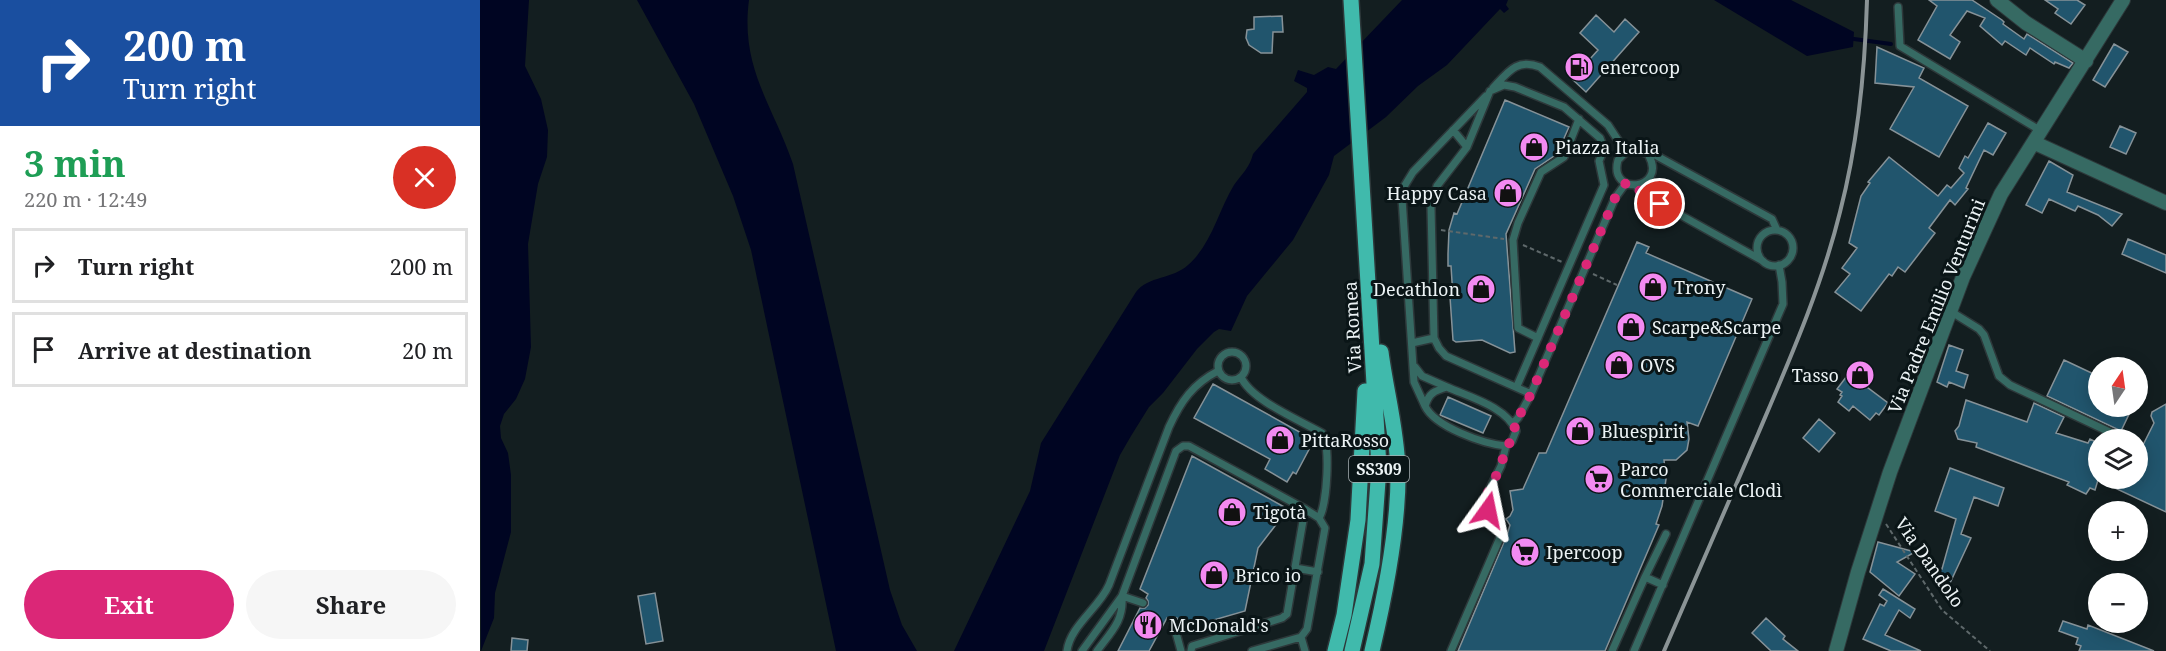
<!DOCTYPE html>
<html lang="en">
<head>
<meta charset="utf-8">
<style>
	body { margin:0; font-family:"Noto Serif",serif; background:#f6f6f6; color:#202124; height:100vh; display:flex; flex-direction:column; font-size:22px; white-space:nowrap }
	* { box-sizing:border-box; margin:0 }
	p { font-size:20px; color:#757577 }
	.icon { flex:none; width:33px; height:33px; fill:none; stroke:currentColor; stroke-width:2; stroke-linecap:round; stroke-linejoin:round }
	.map { position:relative; flex:1; overflow:hidden }
	.details { display:flex; flex-direction:column; background:#fff; width:480px }
	.details>* { flex:none }
	.hud { background:#1a4fa0; color:#fff; overflow:hidden }
	.needle { width:39px; rotate:13deg }
	.fabs { position:absolute; left:1608px; top:357px; display:grid; gap:12px }
	.fabs a { display:grid; place-items:center; width:60px; height:60px; border-radius:50%; background:#fff; box-shadow:0 3px 15px #0003; font-size:30px }
	.pin { position:absolute; display:grid; place-items:center; width:51px; height:51px; color:#fff; margin:-26px; border:3px solid #fff; border-radius:50%; box-shadow:0 2px 6px #0007 }
	.me { position:absolute; width:66px; margin:-33px; rotate:12deg; stroke-linejoin:round; filter:drop-shadow(0 0 4px #0008) }
	.turn { display:flex; align-items:center; gap:21px; height:126px; padding:0 24px; font-size:27px }
	.turn .icon { width:78px; height:78px; stroke-width:2.5 }
	.turn b { display:block; font-size:42px; line-height:51px }
	.round { display:grid; place-items:center; flex:none; width:63px; height:63px; border-radius:32px; background:#f6f6f6 }
	.summary { display:flex; align-items:center; justify-content:space-between; height:102px; padding:0 24px }
	h1 { font-size:36px; font-weight:700; line-height:45px; color:#1e9e55 }
	.primary-button { display:flex; gap:12px; margin-top:auto; padding:12px 24px }
	.primary-button a { flex:1; height:69px; border-radius:36px; background:#db2777; color:#fff; font-size:24px; font-weight:700; line-height:69px; text-align:center }
	.primary-button a+a { background:#f6f6f6; color:#202124 }
	ul { padding:0; list-style:none }
	li { display:flex; align-items:center; gap:18px; height:75px; margin:0 12px 9px; padding:0 12px; border:3px solid #e0e0e0; border-radius:0px }
	li div { flex:1 }
	li b { display:block; font-size:22px }
	li em { font-style:normal }
	main { display:flex; flex:1; min-height:0 }
	.map>svg:first-child { display:block }
	.water { fill:#000522 }
	.lines { fill:none; stroke-linecap:round; stroke-linejoin:round }
	.stream { stroke:#000522; stroke-width:4 }
	.building { fill:#21556d; stroke:#869298; stroke-width:1.5 }
	.lane-casing { stroke:#2d383a; stroke-width:10 }
	.street-casing { stroke:#2d383a; stroke-width:16 }
	.primary-casing { stroke:#2d383a; stroke-width:18 }
	.path { stroke:#5f696b; stroke-width:2; stroke-dasharray:4.5 3; stroke-linecap:butt }
	.lane { stroke:#366a63; stroke-width:7 }
	.street { stroke:#366a63; stroke-width:14 }
	.primary { stroke:#40baac; stroke-width:15 }
	.rail { stroke:#8b9496; stroke-width:4 }
	.route { stroke:#db2777; stroke-width:10; stroke-dasharray:0 18 }
	.labels { text-anchor:middle; dominant-baseline:central; stroke-width:6; stroke-linejoin:round; paint-order:stroke }
	.shield { fill:#0a1517; stroke:#a8b0b2; stroke-width:1.5 }
	.shield-label { font-size:16px; font-weight:bold; fill:#ecf3f5 }
	.poi-label { font-size:18px; fill:#ecf3f5; stroke:#0a1517; text-anchor:start }
	.street-label { font-size:18px; fill:#ecf3f5; stroke:#0a1517 }
</style>
</head>
<body>
<main>
<section class="details">
<div class="hud">
<div class="turn"><svg class="icon" aria-label="right" viewBox="0 0 24 24"><path d="M7 20v-9h11M14 6l5 5-5 5"/></svg><div><b>200 m</b>Turn right</div></div>
</div>
<div class="summary"><div><h1>3 min</h1><p>220 m · 12:49</p></div><a class="round" style="background:#d93025;color:#fff"><svg class="icon" aria-label="close" viewBox="0 0 24 24"><path d="M6 6l12 12M18 6L6 18"/></svg></a></div>
<ul>
<li><svg class="icon" aria-label="right" viewBox="0 0 24 24"><path d="M7 20v-9h11M14 6l5 5-5 5"/></svg><div><b>Turn right</b></div><em>200 m</em></li>
<li><svg class="icon" aria-label="arrive" viewBox="0 0 24 24"><path d="M6 21V4h12l-3 4 3 4H6"/></svg><div><b>Arrive at destination</b></div><em>20 m</em></li>
</ul>
<div class="primary-button"><a>Exit</a><a>Share</a></div>
</section>
<div class="map">
<svg width="1686" height="651" viewBox="0 0 1686 651">
	<rect width="100%" height="100%" fill="#131e20"/>
	<path class="water" d="M0 0H49L45 66 61 99 68 130 67 157 58 184 48 244 51 347 45 379 36 399 24 414 20 426 21 438 28 453 31 475V532L15 593 14 618 1 651Z
		M157 0H269C260 68 293 105 313 164L410 590 422 625 437 651H356L271 250 253 196 214 104Z
		M922 0H1028L1026 5 1029 9 1024 13 1020 9 967 65 938 86 906 117 854 156 849 175 813 240 767 296 751 331 739 329 734 332 717 349 683 393 669 407 651 436 640 455 564 651H474L550 491 561 443 656 292C668 276 693 279 708 265 732 244 738 211 754 185 762 174 770 167 773 154L827 92V88L814 81 818 70 834 75 848 67 856 69Z
		M1234 0H1311L1374 32 1373 47 1327 56Z"/>
	<g class="lines">
		<path class="stream" d="M1374 39 1411 44"/>
	</g>
	<path class="building" d="M1449 0H1492L1522 20 1524 22 1523 24 1544 39 1547 34 1593 63 1589 68 1575 62 1574 64 1550 48 1546 55 1525 41 1522 45 1500 26 1505 18 1487 11 1470 35 1480 42 1470 59 1438 40 1457 6Z
		M1565 0H1597L1605 5 1591 24 1575 13 1578 9Z
		M1116 15 1134 32 1145 19 1159 32 1106 92 1092 79 1118 50 1100 33Z
		M802 16 803 32H793L792 53H781L769 45 766 38 767 30 774 29V17Z
		M1634 44 1648 52 1625 87 1613 80Z
		M1397 47 1444 68 1439 78 1488 106 1459 157 1410 129 1434 87 1395 83Z
		M1025 100 1089 127 1077 154 1055 169 1026 234 1035 352 1030 353 1002 340 976 342 973 340 970 297H973L971 266H968V254L969 230 974 213 977 214Z
		M1508 123 1526 133 1513 155 1504 150 1486 188 1488 189 1475 205 1470 200 1449 228 1455 233 1425 272 1418 267 1412 276 1409 274 1381 311 1355 292 1370 274 1362 268 1377 248 1369 243 1381 196 1390 183 1388 182 1409 157 1458 196 1467 185 1471 188 1484 173 1479 168 1485 156 1488 158Z
		M1640 126 1656 133 1646 154 1630 147Z
		M1569 161 1593 175 1587 192 1642 214 1632 226 1618 215 1598 206 1595 211 1569 199 1562 213 1546 205Z
		M1648 239 1686 255V273L1642 254Z
		M1157 242 1169 247 1166 253 1272 299 1218 426 1207 422 1209 439 1207 450 1196 460H1184L1186 479 1182 506 1176 524 1179 525 1125 651H978L1027 535 1030 525 1026 519 1030 516 1033 510 1030 491 1043 489 1059 453H1066Z
		M1469 345 1483 350 1476 371 1488 375 1484 388 1469 382 1467 387 1457 382Z
		M1584 360 1618 376V406H1653L1641 431 1567 396Z
		M1376 364 1386 372 1379 381 1408 403 1399 415 1396 413 1390 420 1373 406 1369 411 1358 402 1362 396 1360 395 1362 392 1357 389Z
		M733 384 834 440 816 474 813 472 807 482 785 469 790 459 714 418Z
		M968 397 1011 416 1003 433 960 415Z
		M1486 400 1547 422 1554 403 1584 417 1576 433 1608 443 1610 439 1618 443V478H1658V455L1674 423 1671 416 1672 412 1686 404V512L1618 480 1615 490 1610 488 1606 494 1587 485 1589 482 1496 447 1497 443 1478 439 1475 431 1479 426Z
		M1339 419 1355 433 1339 452 1323 438Z
		M712 456 808 509 778 548 765 611 720 624 715 621 700 626 697 618 691 617 687 618 669 651H638L660 608H665L668 605V601L666 598 668 594 660 589Z
		M1470 468 1524 488 1518 506 1494 497 1481 534 1491 538 1470 583 1449 574 1453 565 1462 569 1476 519 1455 511Z
		M1398 542 1435 552 1417 562 1435 574 1419 596 1390 572Z
		M1403 589 1435 609 1430 618 1419 610 1405 635 1441 651H1411L1383 639 1400 604 1404 606 1407 601 1399 595Z
		M175 593 183 641 166 644 158 596Z
		M1286 618 1305 636 1303 639 1318 651H1291L1272 633Z
		M1583 621 1607 629 1608 625 1674 651H1599L1601 646 1596 644 1598 638 1579 631Z
		M32 638 48 640 47 651H31Z"/>
	<g class="lines">
		<g class="lane-casing">
			<path id="lane" d="M1418 7 1420 46 1561 131
				M1013 88C1028 72 1037 58 1060 67L1128 125 1145 151
				M973 130 987 147
				M1169 156C1187 190 1128 197 1138 160L1149 149C1160 148 1166 156 1175 155L1292 219 1297 230
				M1156 185 1161 193 1283 261
				M1277 248a18 18 0 1 1 36 0a18 18 0 1 1-36 0Z
				M1470 311 1499 329 1504 335 1519 376 1530 385 1638 436
				M1058 338 1038 328 1033 240 1038 223 1061 172 1084 157 1099 119
				M932 343 954 338
				M738 366a14 14 0 1 1 28 0a14 14 0 1 1-28 0Z
				M935 367 942 376 967 387
				M761 377C771 400 819 420 842 433 851 444 847 505 839 518
				M1037 386 1124 185 1119 161 1124 149 1120 138 1084 107 1035 87 1024 85 1010 91 987 147 957 186 951 207 954 338 959 348 966 356 1051 394
				M967 387C989 397 1027 407 1036 431L1032 441 1026 446C1004 444 955 427 945 406 949 393 954 391 967 387Z
				M945 406 934 382 922 198 925 185 933 172 1006 96
				M1033 423 1038 418 1051 394 1135 198 1146 183
				M815 568 838 572
				M1165 577 1186 534
				M693 622 701 651
				M821 637 825 651
				M587 651C590 626 619 608 629 585L689 427C701 401 713 384 738 371
				M602 651 642 596 696 451 703 446H709L825 509 839 518 845 528 827 629 821 637 772 651
				M617 651C631 632 644 621 642 596L663 603
				M711 651 712 646 802 618 807 614 825 509
				M971 651 1022 533 1007 510 1008 492 1021 466 1026 446
				M1132 651 1165 577 1183 585
				M1154 651 1303 304 1302 282 1299 265"/>
		</g>
		<g class="street-casing">
			<path id="street" d="M1517 0 1546 23 1606 61
				M1555 143 1686 203
				M1356 651 1378 572 1410 472 1483 277 1521 194 1643 0"/>
		</g>
		<g class="primary-casing">
			<path id="primary" d="M871 0 899 467 892 564 872 651
				M855 651 864 615 878 520 885 391
				M892 651C905 596 919 526 918 470 917 430 906 391 901 352"/>
		</g>
		<path class="path" d="M961 230 1024 239
			M1043 245 1082 262
			M1113 274 1137 285
			M1406 524 1462 610 1510 651"/>
		<use href="#lane" class="lane"/>
		<use href="#street" class="street"/>
		<use href="#primary" class="primary"/>
		<path class="rail" d="M1184 651C1215 579 1247 506 1278 434 1309 361 1341 289 1360 212 1378 143 1385 71 1387 0"/>
	</g>
	<g class="lines">
		<path class="route" d="M1008 510V492L1021 466 1026 446 1032 441 1036 431 1033 423 1038 418 1051 394 1135 198 1146 183 1156 185 1161 193 1180 204"/>
	</g>
	<defs>
		<g id="fuel-disc" transform="scale(1.5)"><circle r="9.5" fill="#f38af1" stroke="#0a1517"/><path d="M-5.5-6h7V0h2V4h1.3V-2.5L3-4.5l.8-.8L6-3V5H2.5V1h-1V6h-7ZM-4.2-4.7v3.2H.2V-4.7Z" fill="#111"/></g>
		<g id="shop-disc" transform="scale(1.5)"><circle r="9.5" fill="#f38af1" stroke="#0a1517"/><path d="M-5-2.5h2.3a2.7 3.5 0 0 1 5.4 0H5L5.5 6h-11ZM-1.5-2.5h3a1.5 2.3 0 0 0-3 0Z" fill="#111"/></g>
		<g id="supermarket-disc" transform="scale(1.5)"><circle r="9.5" fill="#f38af1" stroke="#0a1517"/><path d="M-6-5.5h2.5l.6 2H6L4.5 2H-2.5L-4.4-4H-6ZM-1.5 3.2a1.3 1.3 0 1 0 .1 0ZM3 3.2a1.3 1.3 0 1 0 .1 0Z" fill="#111"/></g>
		<g id="restaurant-disc" transform="scale(1.5)"><circle r="9.5" fill="#f38af1" stroke="#0a1517"/><path d="M-5-6h1v4h1v-4h1v4h1v-4h1v5L-1.5 .5V6h-2V.5L-5-1ZM5-6V6H3V1.5H1.5Q1.5-4 5-6Z" fill="#111"/></g>
	</defs>
	<g fill-rule="evenodd">
		<use href="#fuel-disc" x="1099" y="67"/>
		<use href="#shop-disc" x="1054" y="147"/>
		<use href="#shop-disc" x="1028" y="193"/>
		<use href="#shop-disc" x="1173" y="287"/>
		<use href="#shop-disc" x="1001" y="289"/>
		<use href="#shop-disc" x="1151" y="327"/>
		<use href="#shop-disc" x="1139" y="365"/>
		<use href="#shop-disc" x="1380" y="375"/>
		<use href="#shop-disc" x="1100" y="431"/>
		<use href="#shop-disc" x="800" y="440"/>
		<use href="#supermarket-disc" x="1119" y="479"/>
		<use href="#shop-disc" x="752" y="512"/>
		<use href="#supermarket-disc" x="1045" y="552"/>
		<use href="#shop-disc" x="734" y="575"/>
		<use href="#restaurant-disc" x="668" y="625"/>
	</g>
	<g class="labels">
		<rect class="shield" x="869" y="456" width="60" height="26" rx="4.5"/>
		<g class="shield-label">
			<text x="899" y="469">SS309</text>
		</g>
		<g class="poi-label">
			<text x="1120" y="67">enercoop</text>
			<text x="1075" y="147">Piazza Italia</text>
			<text x="1007" y="193" text-anchor="end">Happy Casa</text>
			<text x="1194" y="287">Trony</text>
			<text x="980" y="289" text-anchor="end">Decathlon</text>
			<text x="1172" y="327">Scarpe&amp;Scarpe</text>
			<text x="1160" y="365">OVS</text>
			<text x="1359" y="375" text-anchor="end">Tasso</text>
			<text x="1121" y="431">Bluespirit</text>
			<text x="821" y="440">PittaRosso</text>
			<text x="1140" y="469">Parco<tspan x="1140" dy="21">Commerciale Clodì</tspan></text>
			<text x="773" y="512">Tigotà</text>
			<text x="1066" y="552">Ipercoop</text>
			<text x="755" y="575">Brico io</text>
			<text x="689" y="625">McDonald's</text>
		</g>
		<g class="street-label">
			<text transform="translate(1456 306) rotate(-68)">Via Padre Emilio Venturini</text>
			<text transform="translate(872 327) rotate(-93)">Via Romea</text>
			<text transform="translate(1450 562) rotate(55)">Via Dandolo</text>
		</g>
	</g>
</svg>
<div class="fabs">
<a><svg class="needle" viewBox="-14 -14 28 28"><path d="M0-13l5 13h-10z" fill="#e53935"/><path d="M0 13l5-13h-10z" fill="#757577"/></svg></a>
<a><svg class="icon" aria-label="layers" viewBox="0 0 24 24"><path d="M12 4l9 5-9 5-9-5zM3 14l9 5 9-5"/></svg></a>
<a>+</a>
<a>−</a>
</div>
<div class="pin" style="left:1180px;top:204px;background:#d93025"><svg class="icon" aria-label="arrive" viewBox="0 0 24 24"><path d="M6 21V4h12l-3 4 3 4H6"/></svg></div>
<svg class="me" style="left:1008px;top:510px" viewBox="-20 -20 40 40"><path d="M0-17L14 15 0 8-14 15z" fill="#db2777" stroke="#fff" stroke-width="4"/></svg>
</div>
</main>
</body>
</html>
